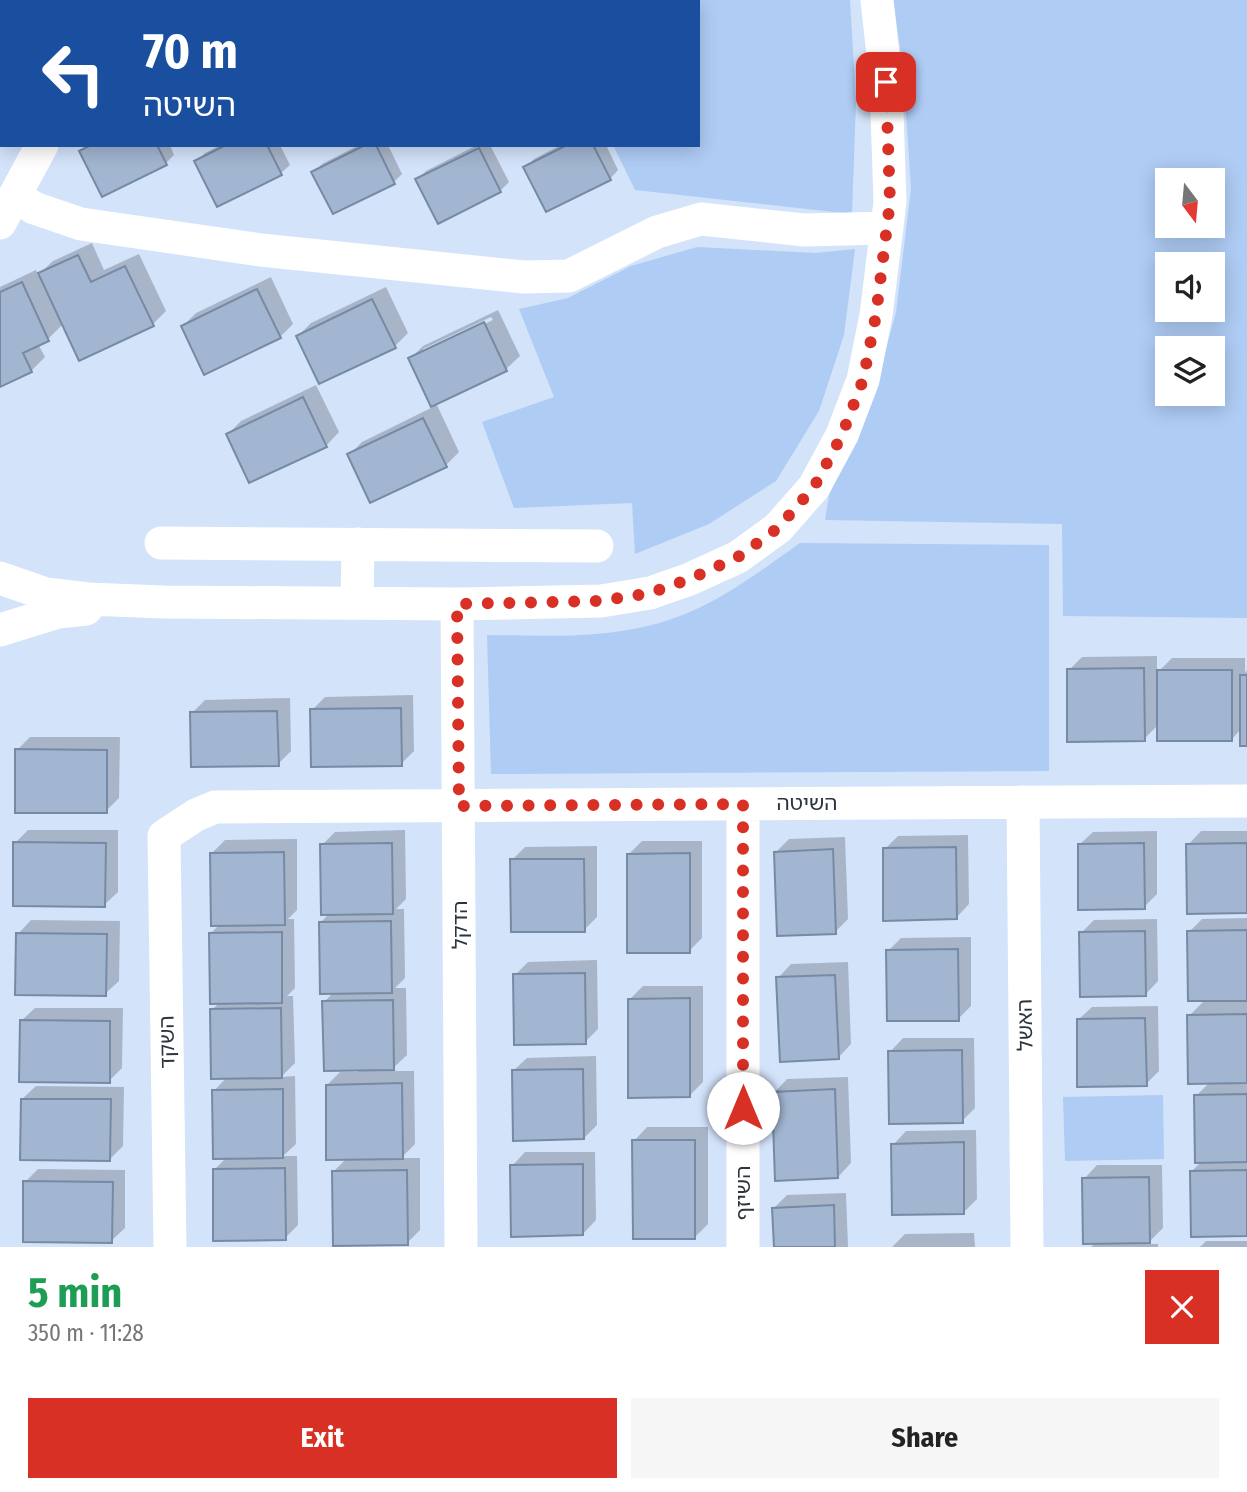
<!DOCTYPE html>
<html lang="en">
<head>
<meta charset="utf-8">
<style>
	body { margin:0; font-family:"Fira Sans Condensed","Noto Sans Hebrew",sans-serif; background:#f6f6f6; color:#222; height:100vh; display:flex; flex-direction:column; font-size:26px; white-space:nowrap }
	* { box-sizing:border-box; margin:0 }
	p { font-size:23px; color:#767676 }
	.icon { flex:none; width:38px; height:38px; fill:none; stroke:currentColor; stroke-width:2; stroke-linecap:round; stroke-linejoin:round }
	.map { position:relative; height:1247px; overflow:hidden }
	.details { display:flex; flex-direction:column; background:#fff; flex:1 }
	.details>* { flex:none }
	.banner { position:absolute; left:0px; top:0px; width:700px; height:147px; box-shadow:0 4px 18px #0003; background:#1a4fa0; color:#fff; overflow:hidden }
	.needle { width:46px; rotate:164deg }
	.tools { position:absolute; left:1155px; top:168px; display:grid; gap:14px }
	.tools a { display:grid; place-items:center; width:70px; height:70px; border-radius:0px; background:#fff; box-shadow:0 4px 18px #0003; font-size:35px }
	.pin { position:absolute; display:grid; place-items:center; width:60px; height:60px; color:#fff; margin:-30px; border-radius:14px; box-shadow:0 4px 10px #0006 }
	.me { position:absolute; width:77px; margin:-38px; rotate:0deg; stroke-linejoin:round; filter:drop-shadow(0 0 5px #0008) }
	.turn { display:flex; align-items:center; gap:24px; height:147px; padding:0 28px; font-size:32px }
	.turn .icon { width:91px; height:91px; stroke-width:2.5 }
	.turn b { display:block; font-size:49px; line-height:60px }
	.round { display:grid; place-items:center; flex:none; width:74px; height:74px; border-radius:0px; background:#f6f6f6 }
	.summary { display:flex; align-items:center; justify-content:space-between; height:119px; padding:0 28px }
	h1 { font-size:42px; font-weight:700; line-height:52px; color:#1e9e55 }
	.primary-button { display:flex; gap:14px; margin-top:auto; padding:14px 28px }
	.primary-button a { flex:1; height:80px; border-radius:0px; background:#d93025; color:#fff; font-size:28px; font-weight:700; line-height:80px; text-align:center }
	.primary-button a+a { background:#f6f6f6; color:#222 }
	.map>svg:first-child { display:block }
	.green { fill:#afccf5; fill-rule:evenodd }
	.shadow { fill:#0003; fill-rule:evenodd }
	.building { fill:#a2b6d1; stroke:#778aa4; stroke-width:2 }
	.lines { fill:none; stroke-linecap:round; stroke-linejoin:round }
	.minor { stroke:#fff; stroke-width:33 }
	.route { stroke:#d93025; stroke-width:12; stroke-dasharray:0 21.6 }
	.labels { text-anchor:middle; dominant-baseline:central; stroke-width:6; stroke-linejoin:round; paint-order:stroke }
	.street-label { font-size:21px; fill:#2c343f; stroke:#fff }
</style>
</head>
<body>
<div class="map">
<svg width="1247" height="1247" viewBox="0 0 1247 1247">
	<rect width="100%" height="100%" fill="#d3e3fa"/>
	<path class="green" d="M649 0H850L856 101 852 214 635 190 613 145H698V2Z
		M893 0H1247V618L1063 616 1062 524 825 520 829 495 873 397 896 312 911 189 903 68ZM1167 180H1213V226H1167ZM1167 264H1213V310H1167ZM1167 348H1213V394H1167Z
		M697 247 816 253 855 249 844 335 819 411 776 481 709 524 635 554 632 503 514 508 482 422 554 397 519 309 568 298 631 266Z
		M800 543 1049 545V771L491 774 487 635C554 636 622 640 685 614 727 597 763 569 800 543Z
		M1163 1095 1164 1159 1065 1161 1063 1097Z"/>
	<path class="shadow" d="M10 0H36L31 2Z
		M425 0H442L438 2Z
		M0 43H2L0 101Z
		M88 145H170L174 155 166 163 81 152Z
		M221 145H280L290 165 281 173 196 162 205 153Z
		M359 145H388L402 174 394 182 314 172 322 164Z
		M477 145H490L509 182 500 191 417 180 426 171Z
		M561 145H606L618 170 610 179 526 167 534 159Z
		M92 243 104 270 139 254 166 311 153 324H63L48 339 38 344 45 357 31 371 0 385V287L36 270 38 275 53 261Z
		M271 277 293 324 280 337 183 326 196 313Z
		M386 287 408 333 395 346 298 336 311 323Z
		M498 310 520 356 506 369 436 403 459 452 446 465 349 455 362 442 433 407 410 359 423 346ZM491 317 493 320 423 353V349Z
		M316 385 339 432 326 446 228 434 241 421Z
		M1157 656V673L1172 658H1245V673L1247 670V744L1241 729 1232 739 1159 724 1144 739 1069 670 1082 657Z
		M413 695 414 751 401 764 312 710 325 697Z
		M290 698 291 751 278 764 192 713 205 700Z
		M30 737H120L119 798 106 811 17 750Z
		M28 830H118V892L104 905 15 843Z
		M405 830 406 899 396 909H404L405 978 395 988H406L407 1055 390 1071H414L415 1144 401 1158H420V1230L407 1243 333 1172 347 1158 327 1085 340 1072H358V1068L324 1002 334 992 320 923 330 913 322 845 335 832Z
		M1157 831V894L1144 907 1079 845 1093 832Z
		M1201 831H1247V911L1188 845Z
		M968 835 969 904 956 918 885 849 898 836Z
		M845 837 848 919 835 932 776 852 789 839Z
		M297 839V910L288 919H294L295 988 287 996H293L295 1063 281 1077 295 1076 296 1144 283 1156H297L298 1225 285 1238 214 1170 227 1157 214 1091 227 1077 212 1010 220 1002 211 933 220 924 211 854 225 840Z
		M642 841H702V938L689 951 629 854Z
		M597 846V917L584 930 512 860 525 847Z
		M1247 918V1234L1192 1171 1202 1161 1196 1096 1210 1082 1189 1016 1206 999 1189 932 1202 919Z
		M1157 919 1158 981 1145 995 1081 933 1094 920Z
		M31 920 120 921 119 981 105 994 18 934Z
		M971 937V1006L958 1019 888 951 901 938Z
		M597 960 598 1029 585 1042 515 975 528 962Z
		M848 962 851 1044 838 1058 778 978 791 964Z
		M643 986H703V1082L690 1095 630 999Z
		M1158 1006 1159 1071 1146 1084 1078 1020 1092 1007Z
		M35 1008H123L122 1068 109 1081 21 1021Z
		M903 1038H974L975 1108 962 1121 890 1052Z
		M596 1056 597 1125 584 1138 513 1071 527 1058Z
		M848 1077 851 1163 838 1177 774 1093 787 1079Z
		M36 1086 124 1087 123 1146 110 1159 22 1099Z
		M647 1127H708V1224L695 1237 634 1141Z
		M976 1130 977 1199 964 1212 893 1145 906 1131Z
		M525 1152H595L596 1220 583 1234 512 1166Z
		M1097 1165H1162L1163 1228 1147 1244H1158V1247H1091L1096 1242 1084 1179Z
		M38 1169 125 1170V1228L111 1241 25 1182Z
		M846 1193 848 1247H776L774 1208 787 1195Z
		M974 1233 975 1247H892L905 1234Z
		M1206 1241H1247V1247H1200Z"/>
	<path class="building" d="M0 55 2 60 0 103Z
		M91 145H157L167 165 102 197 79 151Z
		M226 145H267L282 175 217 207 194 161Z
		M365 145H376L395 184 333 214 311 172Z
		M567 145H593L611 180 546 212 523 167Z
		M479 148 501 192 438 224 415 179Z
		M78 255 91 282 125 266 154 326 79 361 38 273Z
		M22 282 49 341 23 353 32 372 0 387V292Z
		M257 289 281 338 204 375 181 326Z
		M372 299 396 348 319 384 296 336Z
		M484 322 507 371 431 407 408 358Z
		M303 397 327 447 249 483 226 434Z
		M423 418 447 467 370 503 347 454Z
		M1144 668 1145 741 1067 742V669Z
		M1157 670H1232V741H1157Z
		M1240 675H1247V746H1240Z
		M401 708 402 766 311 767 310 709Z
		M277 711 279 766 191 767 190 712Z
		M15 749 107 750V813H15Z
		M13 842 106 843 105 907 13 906Z
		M392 843 393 914 321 915 320 844Z
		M1144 843 1145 909 1078 910V844Z
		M1247 843V913L1187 914 1186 844Z
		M956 847 957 919 883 921V848Z
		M833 849 836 934 777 936 774 852Z
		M284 852 285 925 211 926 210 853Z
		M690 853V953H627V854Z
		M510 859H584L585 932H511Z
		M391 921 392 993 320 994 319 922Z
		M1247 930V1001H1188L1187 931Z
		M1145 931 1146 996 1080 997 1079 932Z
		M282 932V1003L210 1004 209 933Z
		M16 933 107 934 106 996 15 995Z
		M958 949 959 1021H887L886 950Z
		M585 973 586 1044 514 1045 513 974Z
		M835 975 839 1059 780 1062 776 977Z
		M690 998V1097L628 1098V999Z
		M393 1000 394 1070 324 1071 322 1001Z
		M281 1008 282 1078 211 1079 210 1009Z
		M1247 1014V1083L1188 1084 1187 1015Z
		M1145 1018 1147 1086 1077 1087V1019Z
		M20 1020 110 1021V1083L19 1082Z
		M962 1050 963 1123 889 1124 888 1051Z
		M583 1069 584 1139 513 1141 512 1070Z
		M402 1083 403 1159 326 1160V1085Z
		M283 1089V1158L213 1159 212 1090Z
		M835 1089 838 1178 775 1181 772 1092Z
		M1247 1094V1162L1195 1163 1194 1095Z
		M21 1099H111L110 1161 20 1160Z
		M632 1140H695V1239H633Z
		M964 1142V1214L892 1215 891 1144Z
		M583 1164V1235L511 1237 510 1165Z
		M285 1168 286 1240 213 1241V1169Z
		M407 1170 408 1245 333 1246 332 1171Z
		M1247 1170V1236L1191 1237 1190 1171Z
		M1149 1177 1150 1243 1083 1244 1082 1178Z
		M23 1181 113 1182 112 1243 23 1242Z
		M834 1205 835 1247H774L772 1208Z"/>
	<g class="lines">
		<path class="minor" d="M117 2 118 0
			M15 196 34 208 81 224 261 250 524 277 569 276 657 232 701 219 804 230 887 228
			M0 223 42 145
			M161 543 597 546
			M0 578 46 594 88 599 164 602 457 604 601 601 650 593 690 579 738 557 778 528 814 487 842 435 863 380 876 315 890 202 886 82 877 0
			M357 603 358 544
			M457 604 461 1247
			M0 630 58 612 86 609
			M1023 802 1027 1247
			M170 1247 164 836 196 815 215 807 1247 801
			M743 1247V804"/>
	</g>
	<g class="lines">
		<path class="route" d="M743 1108V804L459 806 457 604 601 601 650 593 690 579 738 557 778 528 814 487 842 435 863 380 876 315 890 202 886 82"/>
	</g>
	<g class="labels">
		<g class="street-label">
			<text x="807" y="803">השיטה</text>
			<text transform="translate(460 925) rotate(-90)">הדקל</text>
			<text transform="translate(1025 1025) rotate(-91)">האשל</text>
			<text transform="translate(167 1042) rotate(-91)">השקד</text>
			<text transform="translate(743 1193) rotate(-90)">השיזף</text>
		</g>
	</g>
</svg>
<div class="tools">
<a><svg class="needle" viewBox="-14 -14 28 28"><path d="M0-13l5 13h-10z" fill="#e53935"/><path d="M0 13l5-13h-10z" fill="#767676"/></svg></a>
<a><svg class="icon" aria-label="sound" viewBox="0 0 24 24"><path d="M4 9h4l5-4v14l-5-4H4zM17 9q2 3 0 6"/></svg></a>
<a><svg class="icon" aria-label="layers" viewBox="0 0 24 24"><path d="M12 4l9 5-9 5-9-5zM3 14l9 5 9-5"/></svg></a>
</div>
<div class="pin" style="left:886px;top:82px;background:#d93025"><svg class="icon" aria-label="arrive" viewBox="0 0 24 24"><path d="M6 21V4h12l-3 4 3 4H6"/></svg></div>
<svg class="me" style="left:743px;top:1108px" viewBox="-20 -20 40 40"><circle r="19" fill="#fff"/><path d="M0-13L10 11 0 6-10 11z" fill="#d93025"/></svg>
<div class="banner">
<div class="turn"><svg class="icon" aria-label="left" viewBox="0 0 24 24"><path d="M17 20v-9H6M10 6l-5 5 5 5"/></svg><div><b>70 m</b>השיטה</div></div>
</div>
</div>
<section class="details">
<div class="summary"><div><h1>5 min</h1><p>350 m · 11:28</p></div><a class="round" style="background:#d93025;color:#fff"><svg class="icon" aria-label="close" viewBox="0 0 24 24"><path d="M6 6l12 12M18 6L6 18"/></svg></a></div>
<div class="primary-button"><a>Exit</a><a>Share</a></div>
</section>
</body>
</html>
